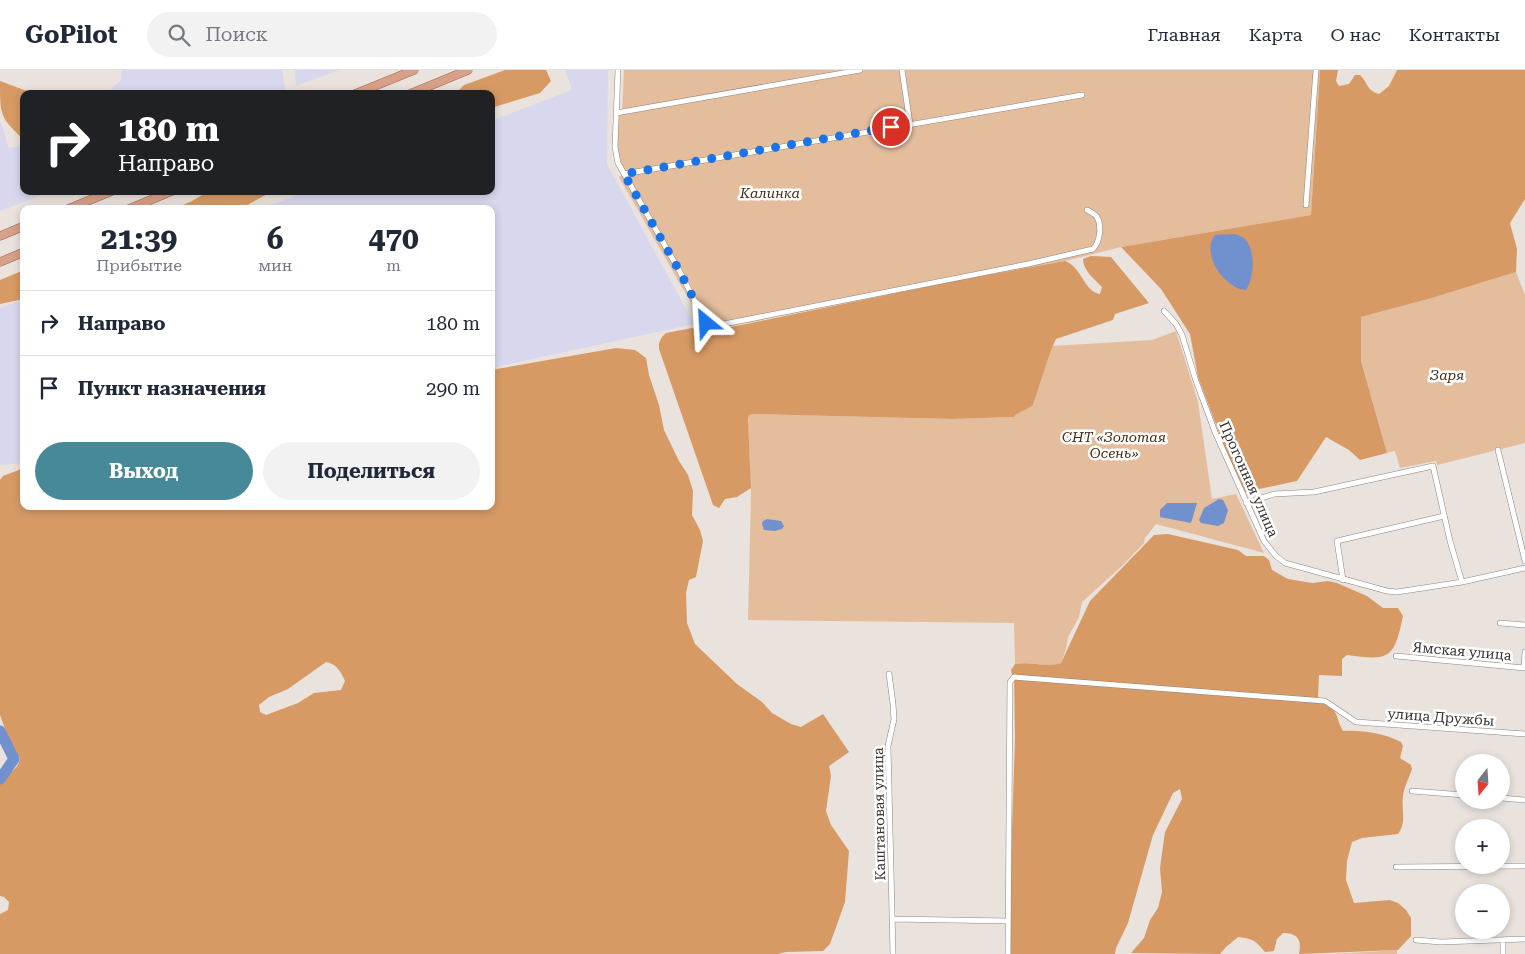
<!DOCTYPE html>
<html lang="ru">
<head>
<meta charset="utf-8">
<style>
	body { margin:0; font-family:"Roboto Serif",serif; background:#f2f2f3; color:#1f2937; height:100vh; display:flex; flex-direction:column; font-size:19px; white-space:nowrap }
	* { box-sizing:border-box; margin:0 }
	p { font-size:16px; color:#747a83 }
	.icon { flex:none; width:28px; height:28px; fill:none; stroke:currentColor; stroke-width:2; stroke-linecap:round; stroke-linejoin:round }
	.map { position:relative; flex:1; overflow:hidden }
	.drawer { position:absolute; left:20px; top:135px; width:475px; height:305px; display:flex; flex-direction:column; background:#fff; border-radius:10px; box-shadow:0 2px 8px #0003 }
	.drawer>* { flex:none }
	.top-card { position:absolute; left:20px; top:20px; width:475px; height:105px; border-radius:10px; box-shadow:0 2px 8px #0003; background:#202124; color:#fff; overflow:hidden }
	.needle { width:32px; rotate:197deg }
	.tools { position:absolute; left:1455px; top:684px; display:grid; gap:10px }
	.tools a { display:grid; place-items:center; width:55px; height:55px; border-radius:50%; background:#fff; box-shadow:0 2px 8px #0003; font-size:25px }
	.pin { position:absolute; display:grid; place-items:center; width:42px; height:42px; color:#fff; margin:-21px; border:2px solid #fff; border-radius:50%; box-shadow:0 1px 5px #0007 }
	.me { position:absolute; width:55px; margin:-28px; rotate:333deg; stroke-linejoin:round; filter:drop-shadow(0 0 4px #0008) }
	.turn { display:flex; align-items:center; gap:18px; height:105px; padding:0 15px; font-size:22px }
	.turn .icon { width:65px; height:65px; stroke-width:2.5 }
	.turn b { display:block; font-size:35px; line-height:42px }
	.eta { display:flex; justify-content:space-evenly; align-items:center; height:85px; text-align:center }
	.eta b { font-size:30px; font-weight:700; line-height:35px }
	.primary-button { display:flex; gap:10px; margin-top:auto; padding:10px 15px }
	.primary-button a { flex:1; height:58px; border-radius:30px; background:#468999; color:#fff; font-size:20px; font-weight:700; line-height:58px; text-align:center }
	.primary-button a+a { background:#f2f2f3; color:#1f2937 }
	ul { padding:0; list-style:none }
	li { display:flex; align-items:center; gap:15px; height:65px; padding:0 15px; border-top:1px solid #e0e1e3 }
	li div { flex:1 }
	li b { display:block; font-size:19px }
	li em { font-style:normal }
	header { display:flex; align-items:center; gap:30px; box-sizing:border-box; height:70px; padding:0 25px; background:#fff; border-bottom:1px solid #e0e1e3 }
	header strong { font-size:24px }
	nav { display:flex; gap:28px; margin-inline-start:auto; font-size:18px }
	.search { width:350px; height:45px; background:#f2f2f3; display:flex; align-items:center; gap:12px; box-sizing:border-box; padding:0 18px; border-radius:28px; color:#747a83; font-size:19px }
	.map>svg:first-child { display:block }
	.industrial { fill:#d9d7ed }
	.green { fill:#e4bd9d }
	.forest { fill:#d79a65; fill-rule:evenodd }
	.water { fill:#7090ce }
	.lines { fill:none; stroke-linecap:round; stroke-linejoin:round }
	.river { stroke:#7090ce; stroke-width:11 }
	.minor-casing { stroke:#8d8580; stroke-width:6 }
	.trunk-casing { stroke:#996b55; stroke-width:9 }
	.minor { stroke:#fff; stroke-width:5 }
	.trunk { stroke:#d8a086; stroke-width:8 }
	.route { stroke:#1a73e8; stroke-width:9; stroke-dasharray:0 16.2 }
	.labels { text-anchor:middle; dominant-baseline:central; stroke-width:5; stroke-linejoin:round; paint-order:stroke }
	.park-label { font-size:14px; font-style:italic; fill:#462c15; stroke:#fff }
	.street-label { font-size:14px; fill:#363331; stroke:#fff }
</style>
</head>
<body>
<header>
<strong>GoPilot</strong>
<div class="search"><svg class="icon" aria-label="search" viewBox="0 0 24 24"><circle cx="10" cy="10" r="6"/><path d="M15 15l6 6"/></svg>Поиск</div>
<nav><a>Главная</a><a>Карта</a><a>О нас</a><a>Контакты</a></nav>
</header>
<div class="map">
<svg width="1525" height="884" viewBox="0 0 1525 884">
	<rect width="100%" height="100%" fill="#eae2dc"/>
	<path class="industrial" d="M122 0H282L286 24H106L121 10Z
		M295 0H339L296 16Z
		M565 0H608L607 94 694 254 491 298V139H261L307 121H491V51L572 20Z
		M1 53 9 78 24 75V121H52L0 141V54Z
		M24 229V393L0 395V238Z"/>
	<path class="green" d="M624 0H1320L1311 145 1121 177 1065 191 964 209 707 261 619 107 624 104 618 93 616 43 622 42Z
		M1516 202 1525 225V373L1437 395 1436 391 1400 398 1395 381 1387 383 1361 291V247L1432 228Z
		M1176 261 1198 332 1212 429 1236 424 1264 483 1156 454 1145 468 1144 473 1122 496 1082 532 1079 547 1068 567 1066 579 1061 593C1046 598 1031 591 1015 594L1014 553 748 550 751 424 748 355 749 345 753 344 952 349 1014 347 1018 343 1033 335 1052 276 1152 270Z
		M1397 880V884H1335Z"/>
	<path class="forest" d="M505 0H546L551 11 540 23 491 38V24H455L464 15Z
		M1320 0H1338L1336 11 1339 16 1349 14 1355 5H1360C1369 14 1366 20 1379 24L1389 16 1397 0H1525V129L1510 153 1517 179 1516 202 1432 228 1361 247V291L1387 383 1360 390 1349 380 1326 367 1297 411 1245 422 1226 381 1198 307 1190 264 1161 219 1121 177 1311 145Z
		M0 11 35 24H24V70C0 47 0 46 0 11Z
		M209 121H273L240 139H174L192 131Z
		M1091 186 1111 187 1149 233 1115 244 1113 250 1056 269 1051 280 1033 335C1027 340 1019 341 1014 347L952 349 753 344 749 345 748 350 751 418 737 427 725 429 719 438 713 435 659 279V273L662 267 666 263 692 258 709 263 717 260 964 209 1065 191C1082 197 1084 222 1100 224L1102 217C1094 209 1083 200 1083 189Z
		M24 200V229L0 234V210Z
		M616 278 635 280 646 288 649 305 659 335 664 360 679 391 688 405 693 421 692 445 700 460 703 471 696 507 689 510 686 523 687 553 695 574 737 614 762 632 772 643 791 654 801 657 823 644 849 682 829 696 831 706 826 741 831 755 849 781 845 832 830 874 823 881 786 882 778 884H0V844L8 840 9 832 4 827 0 826V707C10 703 18 700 20 688 10 675 6 661 0 645V410L3 406 24 398V436H491V300ZM326 592C337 594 341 602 345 611L341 620 314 623 298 633 266 645 260 642 259 635 269 627 288 619Z
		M1168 464 1238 480 1246 486H1264L1269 490 1272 500 1288 509 1312 513 1328 511 1337 513 1367 526 1383 538H1398L1403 546C1394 589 1390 591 1347 585L1342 589V606L1319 605 1318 628 1012 605 1011 600 1015 594C1031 591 1046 598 1061 593L1090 531 1154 465Z
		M1014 609 1324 632C1341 645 1334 644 1343 661 1363 660 1383 663 1401 672L1403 676 1400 688 1411 695 1412 699C1409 708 1404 717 1403 726 1401 739 1407 753 1398 764L1362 768 1352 772 1347 791 1346 810 1354 833 1390 830 1398 833 1406 840 1411 848V866L1398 880 1299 884C1302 870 1298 863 1283 863L1277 869 1274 881 1265 882C1255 870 1253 869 1238 867L1226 877 1220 884 1131 883 1144 868 1150 850 1158 838 1162 822 1160 798 1165 762 1182 729 1180 719 1173 723 1153 765 1128 853 1116 878 1115 884H1010L1011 788 1015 668Z"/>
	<path class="water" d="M1235 164C1238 165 1243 167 1245 169 1256 181 1254 208 1246 220 1225 219 1200 184 1215 165Z
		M1219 429 1223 430 1228 440 1224 453 1218 456 1201 453 1199 450 1204 438Z
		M1167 433H1197L1191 453 1160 447V440Z
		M767 449 781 451 784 456 782 459 775 461 764 460 762 454 763 451Z"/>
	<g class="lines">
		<path class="river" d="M0 661 14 689 0 709"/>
		<g class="minor-casing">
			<path id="minor" d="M618 0 615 77 618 93 680 202 706 253 709 256H714L1028 194 1093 179C1100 172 1102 156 1097 147 1095 144 1091 142 1087 140
				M902 0 910 54
				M616 43 860 0
				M624 104 1082 25
				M1306 135 1316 0
				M1164 241 1176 254 1182 265 1196 311 1215 362 1264 471 1276 486 1285 493 1387 521 1397 522 1462 512 1525 498
				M1498 380 1525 491
				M1246 433 1274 424 1314 422 1433 396 1450 471 1462 512
				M1343 510 1337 471 1444 446
				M1500 553 1525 555
				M1396 586 1525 598
				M1524 598 1525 582
				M889 604 893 634 894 649 888 676 893 884
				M1412 721 1464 725
				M1501 728 1525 730
				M1396 797 1525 796
				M892 849 1008 851
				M1416 870 1441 872 1525 869
				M1008 884 1010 612 1014 607 1325 631 1356 652 1525 664
				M1503 884V870"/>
		</g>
		<g class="trunk-casing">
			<path id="trunk" d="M355 24 414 0
				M410 24 468 0
				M68 139 112 121
				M129 139 172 121
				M0 166 24 156
				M0 192 24 182"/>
		</g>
		<use href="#minor" class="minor"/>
		<use href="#trunk" class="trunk"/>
	</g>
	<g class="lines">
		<path class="route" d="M706 253 680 202 624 104 891 57"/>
	</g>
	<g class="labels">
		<g class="park-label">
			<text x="770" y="123">Калинка</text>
			<text x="1447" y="305">Заря</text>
			<text x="1114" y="367">СНТ «Золотая<tspan x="1114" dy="16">Осень»</tspan></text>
		</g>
		<g class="street-label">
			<text transform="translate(1249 409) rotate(66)">Прогонная улица</text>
			<text transform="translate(1462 581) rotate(5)">Ямская улица</text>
			<text transform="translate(1441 647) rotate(4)">улица Дружбы</text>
			<text transform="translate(879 744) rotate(-91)">Каштановая улица</text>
		</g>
	</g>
</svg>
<div class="tools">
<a><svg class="needle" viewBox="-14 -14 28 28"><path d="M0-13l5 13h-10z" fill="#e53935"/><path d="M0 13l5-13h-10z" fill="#747a83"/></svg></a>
<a>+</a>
<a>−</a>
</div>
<div class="pin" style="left:891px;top:57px;background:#d93025"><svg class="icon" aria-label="arrive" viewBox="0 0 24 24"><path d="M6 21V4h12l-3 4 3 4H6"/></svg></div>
<svg class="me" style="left:706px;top:253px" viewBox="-20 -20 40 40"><path d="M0-17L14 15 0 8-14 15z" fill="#1a73e8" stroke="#fff" stroke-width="4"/></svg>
<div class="top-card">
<div class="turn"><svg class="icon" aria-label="right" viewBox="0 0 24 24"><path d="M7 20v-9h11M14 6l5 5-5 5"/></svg><div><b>180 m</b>Направо</div></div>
</div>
<section class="drawer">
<div class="eta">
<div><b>21:39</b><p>Прибытие</p></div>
<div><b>6</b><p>мин</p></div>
<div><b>470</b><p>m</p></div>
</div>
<ul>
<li><svg class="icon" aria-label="right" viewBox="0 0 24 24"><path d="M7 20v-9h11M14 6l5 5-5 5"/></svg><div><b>Направо</b></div><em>180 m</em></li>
<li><svg class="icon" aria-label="arrive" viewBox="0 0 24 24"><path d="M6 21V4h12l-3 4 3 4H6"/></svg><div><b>Пункт назначения</b></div><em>290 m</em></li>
</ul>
<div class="primary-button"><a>Выход</a><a>Поделиться</a></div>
</section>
</div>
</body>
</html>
